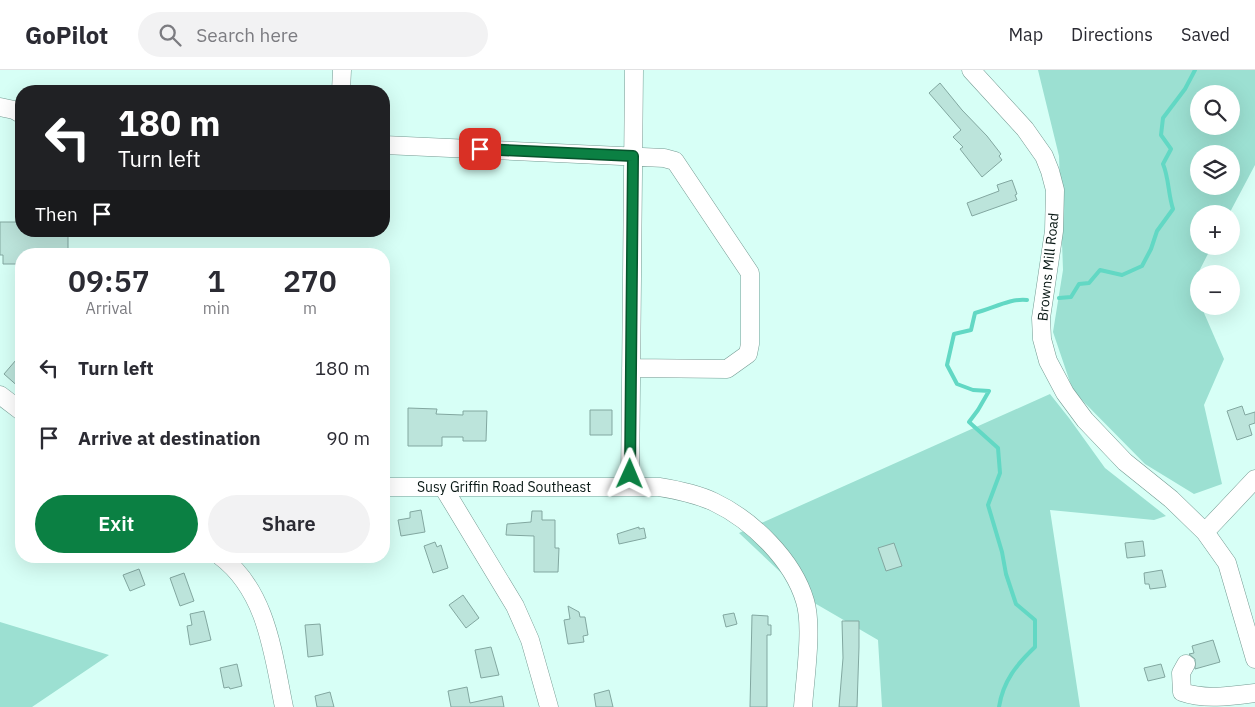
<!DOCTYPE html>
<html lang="en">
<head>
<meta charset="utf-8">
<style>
	body { margin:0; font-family:"IBM Plex Sans",sans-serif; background:#f2f2f3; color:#2b2b33; height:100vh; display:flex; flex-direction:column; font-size:19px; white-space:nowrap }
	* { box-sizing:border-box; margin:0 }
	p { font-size:16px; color:#7c7c81 }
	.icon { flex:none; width:28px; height:28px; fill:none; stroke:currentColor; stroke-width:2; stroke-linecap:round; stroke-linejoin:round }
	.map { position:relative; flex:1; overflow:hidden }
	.panel { position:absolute; left:15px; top:178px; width:375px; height:315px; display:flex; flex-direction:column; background:#fff; border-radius:20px; box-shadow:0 5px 20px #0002 }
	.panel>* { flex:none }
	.guide { position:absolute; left:15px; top:15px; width:375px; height:152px; border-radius:20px; box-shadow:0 5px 20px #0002; background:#202124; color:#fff; overflow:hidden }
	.tools { position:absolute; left:1190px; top:15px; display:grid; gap:10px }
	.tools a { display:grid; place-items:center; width:50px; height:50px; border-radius:50%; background:#fff; box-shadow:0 5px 20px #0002; font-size:25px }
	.pin { position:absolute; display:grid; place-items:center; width:42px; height:42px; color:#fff; margin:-21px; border-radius:10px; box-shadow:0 2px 8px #0006 }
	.me { position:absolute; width:55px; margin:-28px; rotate:1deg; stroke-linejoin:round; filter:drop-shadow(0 0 4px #0008) }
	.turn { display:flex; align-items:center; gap:18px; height:105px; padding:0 20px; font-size:22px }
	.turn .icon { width:65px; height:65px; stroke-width:2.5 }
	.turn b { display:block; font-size:35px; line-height:42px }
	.then { display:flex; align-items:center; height:48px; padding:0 20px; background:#0003; gap:10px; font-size:19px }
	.eta { display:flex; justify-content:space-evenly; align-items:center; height:85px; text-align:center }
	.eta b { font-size:30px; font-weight:600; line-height:35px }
	.action { display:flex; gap:10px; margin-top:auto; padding:10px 20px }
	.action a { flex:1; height:58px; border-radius:30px; background:#0b8043; color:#fff; font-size:20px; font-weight:600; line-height:58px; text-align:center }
	.action a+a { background:#f2f2f3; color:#2b2b33 }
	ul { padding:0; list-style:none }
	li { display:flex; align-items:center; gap:15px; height:70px; padding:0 20px }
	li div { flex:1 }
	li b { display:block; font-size:19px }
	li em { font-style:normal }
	header { display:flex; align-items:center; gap:30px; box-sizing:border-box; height:70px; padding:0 25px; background:#fff; border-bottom:1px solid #e1e1e2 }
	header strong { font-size:24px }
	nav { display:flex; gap:28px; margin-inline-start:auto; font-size:18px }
	.search { width:350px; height:45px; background:#f2f2f3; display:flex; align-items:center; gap:12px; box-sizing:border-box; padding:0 18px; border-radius:28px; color:#7c7c81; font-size:19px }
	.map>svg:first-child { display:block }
	.green { fill:#9ce0d2; fill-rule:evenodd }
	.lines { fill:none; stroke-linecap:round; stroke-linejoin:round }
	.stream { stroke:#62d8c4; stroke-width:4 }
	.building { fill:#bce4db; stroke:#82a7a0 }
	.minor-casing { stroke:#759b93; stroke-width:19 }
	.minor { stroke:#fff; stroke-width:18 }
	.route-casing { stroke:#07532c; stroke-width:12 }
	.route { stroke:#0b8043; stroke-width:9 }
	.labels { text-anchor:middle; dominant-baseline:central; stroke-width:4; stroke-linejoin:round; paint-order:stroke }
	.street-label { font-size:14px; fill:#081714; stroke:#fff }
</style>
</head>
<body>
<header>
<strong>GoPilot</strong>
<div class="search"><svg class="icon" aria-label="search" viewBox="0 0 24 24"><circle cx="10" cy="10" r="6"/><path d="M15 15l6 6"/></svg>Search here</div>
<nav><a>Map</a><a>Directions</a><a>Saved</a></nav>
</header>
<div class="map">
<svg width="1255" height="637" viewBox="0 0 1255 637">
	<rect width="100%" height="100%" fill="#d7fff6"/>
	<path class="green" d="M1038 0H1255V95L1229 144H1199V176H1212L1192 215 1199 231V236H1201L1224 289 1204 335 1222 414 1194 424 1145 394 1073 321 1053 262 1063 200 1059 86ZM1199 24H1231V56H1199ZM1199 84H1231V116H1199Z
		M1050 324 1069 348 1105 398 1166 446 1154 450 1050 440 1080 637H882L878 570 811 531 739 463Z
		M0 552 109 585 32 637H0Z"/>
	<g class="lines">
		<path class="stream" d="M1059 228 1071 227 1079 214 1089 213 1100 200 1122 205 1142 196 1151 179 1157 161 1173 139C1168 124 1169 108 1163 94L1171 79 1161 65 1163 48 1185 19 1195 0
			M999 637C1003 611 1017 594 1035 577V550L1016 534 1006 504 1002 482 988 435 1000 403 998 378 969 352 978 340 989 321 973 320 957 314 947 295 954 264 971 260 975 243C992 239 1010 228 1027 230"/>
	</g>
	<path class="building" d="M940 13 962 40 987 66 1001 84 999 86 1002 90 982 107 960 79 963 77 953 67 961 60 929 23Z
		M1012 110 1017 124 1015 125 1017 130 972 146 967 133 999 121 997 115Z
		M0 152H21V161H68V184H21V194H3V185H0Z
		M16 290 21 294V319L4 304Z
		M1242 336 1245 345 1255 342V353L1249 355 1252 365 1237 370 1227 341Z
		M408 338 437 339 436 344 463 345V341H487L486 371H463V367H442V376H408Z
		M590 340H612V365H590Z
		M421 440 425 462 401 466 398 450 410 448V442Z
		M532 441H542V450H555V478H559L558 502H534V466L506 465 507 454 531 452Z
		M639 457V459L644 458 646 468 619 474 617 464Z
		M1143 471 1145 486 1127 488 1125 473Z
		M435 472 437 477 441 475 448 498 433 503 424 476Z
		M894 473 902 496 886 501 878 478Z
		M139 499 145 515 130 521 123 505Z
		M1162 500 1166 517 1150 519 1149 514H1145L1144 503Z
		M184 503 194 531 180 536 170 508Z
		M463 525 479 548 466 558 449 535Z
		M568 536 579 542 580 547H585L588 565 583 566 584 572 568 574 564 550 570 549Z
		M204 541 211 570 190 575 187 556 192 555 190 544Z
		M734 543 737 554 726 557 723 545Z
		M752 545 768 546V555H771V565H767V637H750Z
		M842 551H859V577L857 637H839L843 588Z
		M320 554 323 585 308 587 305 555Z
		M1213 570 1220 592 1195 599V589L1189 584 1194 583 1192 576Z
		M491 577 499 605 481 608 475 580Z
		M237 594 242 616 230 619 229 617 224 618 220 598Z
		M1161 594 1165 607 1148 611 1144 598Z
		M467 617 470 633 502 626 504 637H451L448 621Z
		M609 620 613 637H596L594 624Z
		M330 622 334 637H317L315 626Z"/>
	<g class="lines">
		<g class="minor-casing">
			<path id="minor" d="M971 0 1025 59 1044 86 1050 101 1055 120 1054 161 1041 248 1042 269 1048 291 1065 323 1085 350 1125 392 1171 429 1205 462 1227 493 1255 589
				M341 21 342 0
				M0 37 14 40 21 44
				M384 75 664 88 675 91 750 203V274L748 284 727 299 631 298
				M0 325 21 341
				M630 416 634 0
				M384 417H659C678 420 697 424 714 432 752 450 793 490 805 531 813 556 805 609 803 637
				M443 417 515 536 530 570 549 637
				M1205 462 1255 409
				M220 486C267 521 273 584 284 637
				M1186 594 1181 603 1182 622C1204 630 1232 626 1255 623"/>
		</g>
		<use href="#minor" class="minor"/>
	</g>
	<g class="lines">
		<g class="route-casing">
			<path id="route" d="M480 79 633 86 630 404"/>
		</g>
		<use href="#route" class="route"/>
	</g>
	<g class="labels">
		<g class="street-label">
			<text transform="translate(1048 197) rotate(-84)">Browns Mill Road</text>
			<text x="504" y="417">Susy Griffin Road Southeast</text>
		</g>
	</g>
</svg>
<div class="tools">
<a><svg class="icon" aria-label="search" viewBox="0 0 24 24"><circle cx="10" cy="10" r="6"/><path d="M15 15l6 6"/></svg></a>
<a><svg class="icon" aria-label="layers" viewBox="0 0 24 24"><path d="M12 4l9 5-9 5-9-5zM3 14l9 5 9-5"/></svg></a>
<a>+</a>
<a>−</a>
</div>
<div class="pin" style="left:480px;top:79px;background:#d93025"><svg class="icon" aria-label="arrive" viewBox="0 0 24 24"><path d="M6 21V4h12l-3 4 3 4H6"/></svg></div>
<svg class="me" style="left:630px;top:404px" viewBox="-20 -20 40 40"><path d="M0-17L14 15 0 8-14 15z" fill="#0b8043" stroke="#fff" stroke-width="4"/></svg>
<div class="guide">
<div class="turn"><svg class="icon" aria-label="left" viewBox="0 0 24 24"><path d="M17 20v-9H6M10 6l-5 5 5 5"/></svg><div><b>180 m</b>Turn left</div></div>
<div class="then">Then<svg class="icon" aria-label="arrive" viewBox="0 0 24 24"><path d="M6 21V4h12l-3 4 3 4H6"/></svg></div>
</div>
<section class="panel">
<div class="eta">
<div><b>09:57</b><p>Arrival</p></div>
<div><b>1</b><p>min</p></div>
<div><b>270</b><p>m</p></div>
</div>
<ul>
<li><svg class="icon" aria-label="left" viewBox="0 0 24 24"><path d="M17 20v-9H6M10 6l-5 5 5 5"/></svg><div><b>Turn left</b></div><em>180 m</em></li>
<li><svg class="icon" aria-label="arrive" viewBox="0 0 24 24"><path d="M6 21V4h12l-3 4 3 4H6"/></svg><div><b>Arrive at destination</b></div><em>90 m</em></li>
</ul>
<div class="action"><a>Exit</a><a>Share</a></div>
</section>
</div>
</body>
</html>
